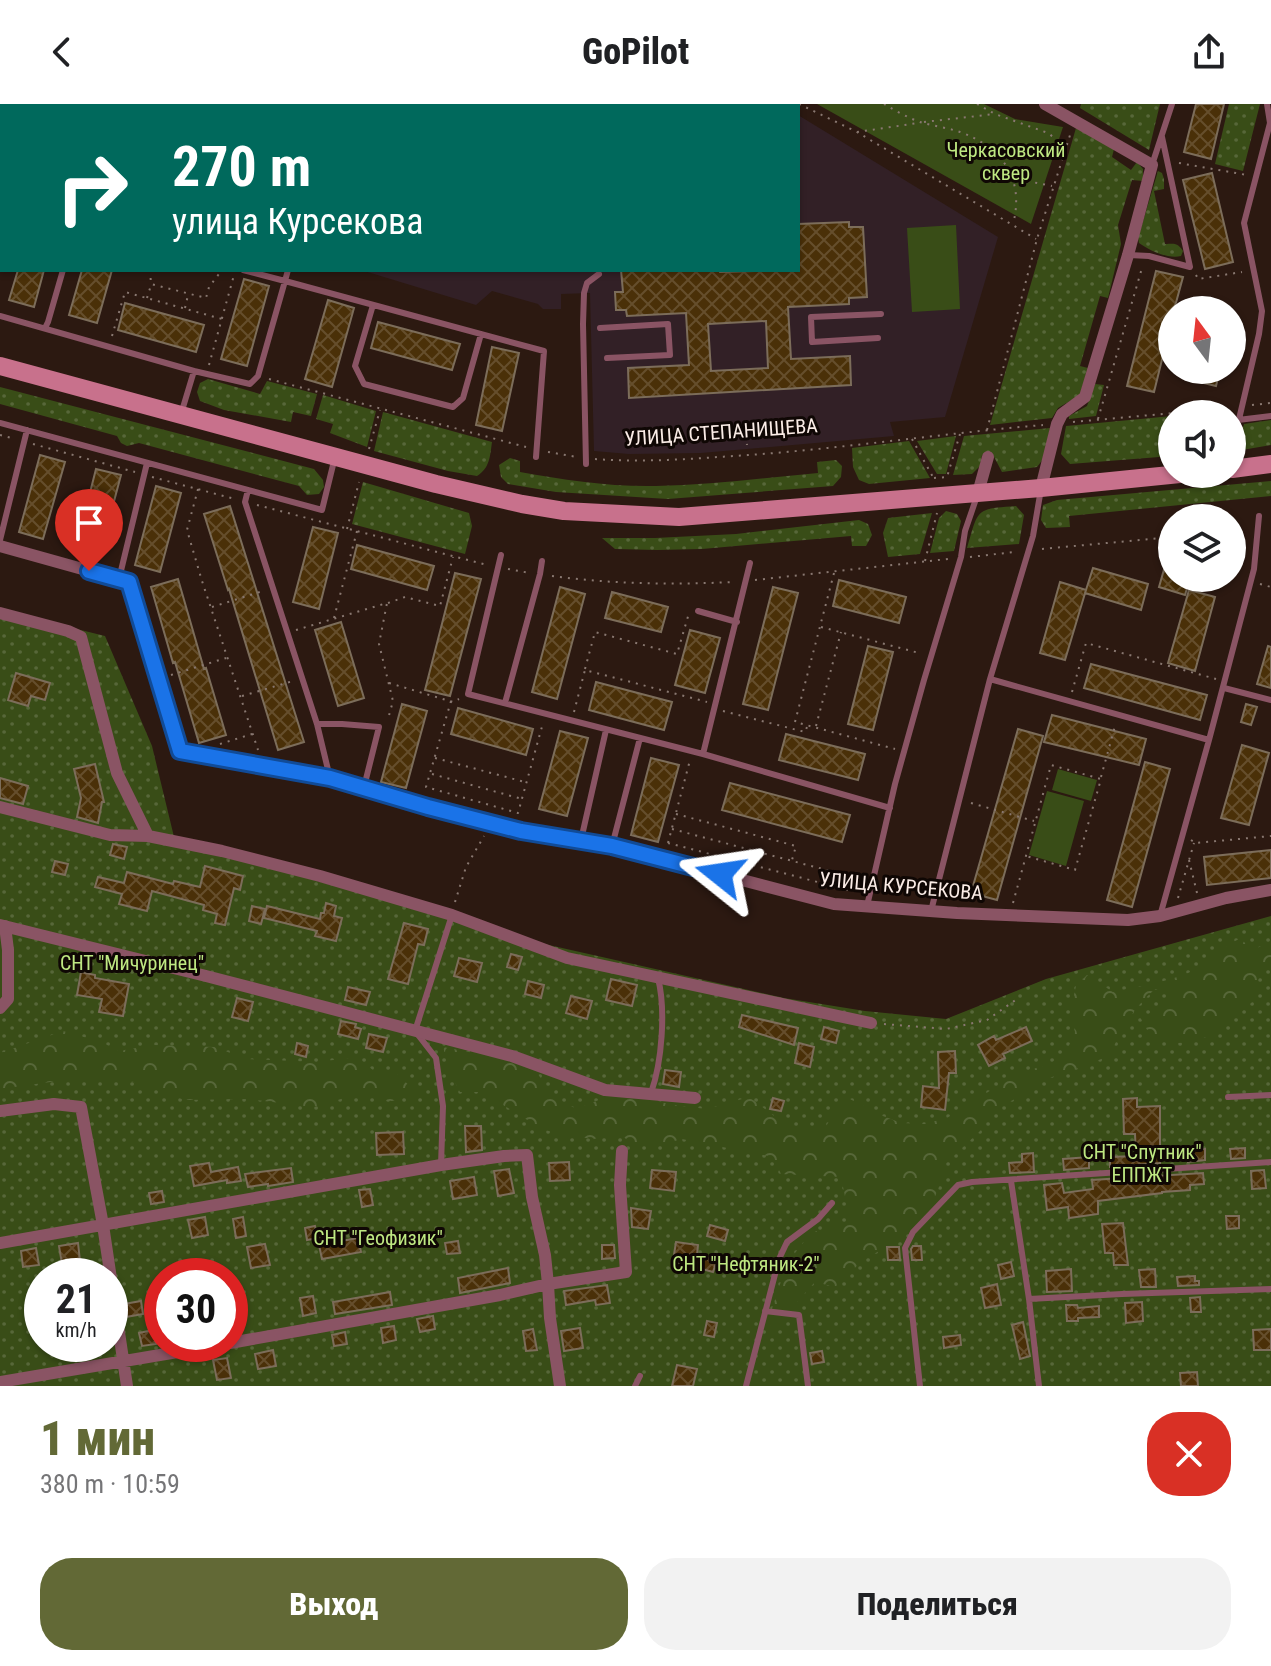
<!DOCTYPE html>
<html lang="ru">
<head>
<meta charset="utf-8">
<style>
	body { margin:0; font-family:"Roboto Condensed",sans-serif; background:#f2f2f2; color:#202124; height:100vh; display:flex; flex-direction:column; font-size:30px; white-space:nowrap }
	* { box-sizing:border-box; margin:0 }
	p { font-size:26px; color:#757577 }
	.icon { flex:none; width:44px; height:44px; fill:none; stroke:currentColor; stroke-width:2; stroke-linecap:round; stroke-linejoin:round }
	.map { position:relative; height:1282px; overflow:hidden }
	.side { display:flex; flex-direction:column; background:#fff; flex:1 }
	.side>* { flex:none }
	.banner { position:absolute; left:0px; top:0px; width:800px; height:168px; box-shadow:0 2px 6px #0004; background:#00695c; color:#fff; overflow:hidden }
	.needle { width:52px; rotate:345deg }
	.buttons { position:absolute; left:1158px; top:192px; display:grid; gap:16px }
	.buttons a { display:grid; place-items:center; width:88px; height:88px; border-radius:50%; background:#fff; box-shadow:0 2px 6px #0004; font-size:40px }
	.speed { position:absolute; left:24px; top:1154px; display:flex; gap:16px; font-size:40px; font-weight:700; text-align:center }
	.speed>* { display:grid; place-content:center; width:104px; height:104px; border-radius:50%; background:#fff; box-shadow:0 2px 6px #0004; line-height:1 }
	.speed small { font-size:20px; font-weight:400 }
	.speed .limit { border:12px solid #d22; background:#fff; color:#111 }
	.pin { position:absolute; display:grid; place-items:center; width:68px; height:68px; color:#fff; margin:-82px -34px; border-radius:50% 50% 50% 0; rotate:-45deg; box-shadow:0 0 8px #0007 }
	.pin .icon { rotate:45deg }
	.me { position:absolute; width:88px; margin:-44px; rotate:285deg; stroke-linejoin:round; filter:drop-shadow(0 0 6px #0008) }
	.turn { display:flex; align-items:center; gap:28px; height:168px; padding:0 40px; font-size:36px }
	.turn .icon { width:104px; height:104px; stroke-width:2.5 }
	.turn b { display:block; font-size:56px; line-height:68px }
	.round { display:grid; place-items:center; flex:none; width:84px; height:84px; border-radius:32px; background:#f2f2f2 }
	.summary { display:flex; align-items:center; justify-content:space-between; height:136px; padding:0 40px }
	h1 { font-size:48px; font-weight:800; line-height:60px; color:#626936 }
	.primary-button { display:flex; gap:16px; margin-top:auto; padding:16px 40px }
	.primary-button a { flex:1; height:92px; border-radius:32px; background:#626936; color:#fff; font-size:32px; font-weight:800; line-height:92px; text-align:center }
	.primary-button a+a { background:#f2f2f2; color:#202124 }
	header { display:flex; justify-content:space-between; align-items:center; height:104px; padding:0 40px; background:#fff; font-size:36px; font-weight:800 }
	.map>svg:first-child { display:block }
	.education { fill:#322026 }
	.grass { fill:url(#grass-dots); fill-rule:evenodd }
	.forest { fill:url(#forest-crowns) }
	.park { fill:#394d17 }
	.building { fill:url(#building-cross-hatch); stroke:#7c6d5a; stroke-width:2; fill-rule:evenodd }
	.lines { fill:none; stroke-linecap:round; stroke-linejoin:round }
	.path { stroke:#897871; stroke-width:2; stroke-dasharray:2 6; stroke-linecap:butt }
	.lane { stroke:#8a5464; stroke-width:6 }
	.street { stroke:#8a5464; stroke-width:12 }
	.secondary { stroke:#c8718c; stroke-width:18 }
	.route-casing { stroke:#114b97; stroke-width:20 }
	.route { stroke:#1a73e8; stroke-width:14 }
	.labels { text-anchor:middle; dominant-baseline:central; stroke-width:6; stroke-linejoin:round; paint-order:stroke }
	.park-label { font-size:20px; fill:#bee882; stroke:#0f0704 }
	.street-label { font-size:20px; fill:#faece6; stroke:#0f0704 }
</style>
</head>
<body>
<header><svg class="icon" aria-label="back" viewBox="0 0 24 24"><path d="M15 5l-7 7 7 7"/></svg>GoPilot<svg class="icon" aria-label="share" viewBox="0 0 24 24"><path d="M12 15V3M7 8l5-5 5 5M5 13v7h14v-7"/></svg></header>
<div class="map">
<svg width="1271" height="1282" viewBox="0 0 1271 1282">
	<defs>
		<pattern id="grass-dots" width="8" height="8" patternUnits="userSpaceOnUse" patternTransform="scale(2)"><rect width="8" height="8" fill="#394d17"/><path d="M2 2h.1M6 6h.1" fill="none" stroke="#576739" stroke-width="1.8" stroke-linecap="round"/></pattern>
		<pattern id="forest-crowns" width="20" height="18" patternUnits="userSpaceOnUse" patternTransform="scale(2)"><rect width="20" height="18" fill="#394d17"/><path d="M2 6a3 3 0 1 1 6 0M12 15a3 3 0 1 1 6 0" fill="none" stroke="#576739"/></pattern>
		<pattern id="building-cross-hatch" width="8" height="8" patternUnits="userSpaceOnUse" patternTransform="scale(2)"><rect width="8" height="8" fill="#4a3008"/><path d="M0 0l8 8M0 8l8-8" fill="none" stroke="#654e2c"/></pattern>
	</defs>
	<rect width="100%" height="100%" fill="#2c1911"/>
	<path class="education" d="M386 0H779L784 2H386Z
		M798 11 998 133 945 313 890 318 894 332 701 349 629 350 594 347 590 189 561 190V205H543L538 200 492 187 476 201 361 166H798Z"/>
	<path class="grass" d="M1081 0H1160L1149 46 1080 4Z
		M1229 0H1260L1243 67 1215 60Z
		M1076 24 1114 45 1112 53 1131 66 1137 58 1143 65V77L1132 76 1118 121 1121 140 1108 194 1100 192 1080 262 1088 264 1080 291 1058 304 1052 314 990 321Z
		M1158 67 1162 69 1164 75V85L1154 87 1165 140C1174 140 1177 138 1183 147L1181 152C1168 155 1150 147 1139 139L1138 134Z
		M208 275 260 290 267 277 317 290 311 312 293 308 291 318 224 306 200 297 197 288 200 279Z
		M1095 280 1104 281 1096 312 1069 315V312L1087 302Z
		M0 283 314 365 323 376 324 383 319 390 307 391 299 382 139 339 127 342 121 339 117 332 0 300Z
		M323 291 376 307 367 343 330 329 333 320 316 315Z
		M383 308 492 338C490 352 490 364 477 372L448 367 374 347Z
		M1172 312V352L1070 360 1061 350 1066 322Z
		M1271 316V341L1242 346 1237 343 1244 320Z
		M1050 324 1044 354 1037 363 1002 368 992 349 982 351 980 362 972 370 953 371 964 332Z
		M956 332 946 370H937L917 337Z
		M909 337 930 374 869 380 859 376 853 363 852 344Z
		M510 354 520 357V368C564 376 610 383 656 382 710 381 764 374 818 369L817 358 836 356 842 362 841 373 833 382 668 395 556 388 508 380 501 373 499 361Z
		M1271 377V392L1069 412 1070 423 1046 424 1041 416 1043 401 1057 396Z
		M363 378 469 409 472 422 465 450 352 420Z
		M1016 402 1024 411 1019 440 967 444C979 405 974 405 1016 402Z
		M946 407 957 410 961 417 954 447 930 449 939 414Z
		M932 409 920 450 888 453 883 429 888 414Z
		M859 416 868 420 872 431 866 442H852L851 432 702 445 657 446 615 445 602 434H655L736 430Z
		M0 506 105 532 152 642 175 737 531 837 784 894 865 907 946 915 1046 875 1271 812V1282H0ZM42 1172H110V1240H42ZM162 1172H230V1240H162Z"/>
	<path class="forest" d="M1239 835 1255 845 1271 837V858H1263L1252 898 1220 927 1194 938 1176 939 1153 935 1140 913 1163 905 1169 889 1155 885C1130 908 1124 922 1109 952L1063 970 1034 978 1021 992 995 1005 980 1027 946 1059 942 1075 932 1100 912 1122 886 1143 862 1157 835 1183 815 1178 771 1227 769 1214 787 1159 811 1129 850 1117 841 1073 781 1070 773 1053 682 1035 653 1043 632 1040 619 1029 594 1035 563 1031 542 1025 482 988H460L451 970 443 943 505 955 534 964 553 993 577 1005 611 991 643 993 672 1001 707 1005 749 993 790 1024 809 1025 825 1024 844 992 883 1012 901 1019 924 1020 947 1014 1018 969 1047 961 1065 951 1075 928 1070 909 1076 882 1087 871 1113 888C1133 884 1176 876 1192 867 1208 857 1222 843 1239 835Z
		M63 927 101 938 119 947 153 941 214 943 247 955 317 958 357 953 374 967H394L418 990 392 997 355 991 313 1003 248 995 185 996 131 977 79 974 0 985V949Z"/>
	<path class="park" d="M817 0H984L1015 15 1063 23 1031 120Z
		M956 121 960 205 912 208 907 124Z
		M1058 665 1097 676 1091 697 1052 686Z
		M1047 687 1084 697 1066 762 1029 751Z"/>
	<path class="building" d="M1196 0H1224L1211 55 1184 48Z
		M1212 69 1233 158 1205 165 1183 76Z
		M849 118V123H863L867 193 849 194V200L788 203 791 255 850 252 851 281 629 294 628 264 689 261 686 209 627 212 626 206H616L615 188H623L621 166H719L720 168 798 166V120ZM766 217 768 264 711 267 708 220Z
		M18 166H44L34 203 9 196Z
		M82 166H112L97 219 69 211Z
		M1156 167 1183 173 1174 206H1172V215L1154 288 1127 282Z
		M244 175 269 182 247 262 221 255Z
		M328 196 354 204 332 283 305 275Z
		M125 199 204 221 196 248 118 226Z
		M378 218 460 240 452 266 371 244Z
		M492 243 519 249 502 327 476 321Z
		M1193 266H1220L1216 282 1191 276Z
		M40 351 65 358 43 435 19 428Z
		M96 365 121 371 100 450 76 444Z
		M156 382 181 389 160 468 135 461Z
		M230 402 304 638 278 646 229 485 228 486 204 410Z
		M313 423 338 429 319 505 293 498Z
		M357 441 434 462 427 486 351 465Z
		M1169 448H1172V474H1190L1185 491 1159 483Z
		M1093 464 1148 480 1141 506 1085 489Z
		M455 469 481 475 450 592 425 586Z
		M178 475 204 565 206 564 226 631 199 639 175 558 173 559 151 483Z
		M839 476 906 493 899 519 833 502Z
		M1060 478 1086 486 1065 556 1040 549Z
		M560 483 585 490 557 595 532 588Z
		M773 483 798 489 768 606 743 600Z
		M1189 486 1215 493 1195 567 1168 559Z
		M612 488 668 503 661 528 605 514Z
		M341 518 364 594 338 602 315 526Z
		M690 526 720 534 705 589 675 581Z
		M868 542 893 548 873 626 848 620Z
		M1268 542 1271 543V584L1257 580Z
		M1091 560 1207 591 1200 616 1084 584Z
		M16 569 50 579 45 596 31 592 28 602 8 596Z
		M596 578 672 598 664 626 589 606Z
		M402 600 427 607 406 684 381 678Z
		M1246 600 1257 603 1251 621 1241 618Z
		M458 604 533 625 526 651 451 630Z
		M1052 611 1146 635 1139 661 1044 638Z
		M1018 625 1043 632 997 796 971 789Z
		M560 627 588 634 567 712 539 705Z
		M786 630 865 650 858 676 779 656Z
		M1242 641 1269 649 1249 721 1221 714Z
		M651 654 679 661 658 738 631 731Z
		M1145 658 1170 665 1132 803 1107 796Z
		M95 660 104 698H102L98 719 77 713 81 694 74 665Z
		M0 674 28 682 23 700 0 694Z
		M730 679 850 711 842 738 722 706Z
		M113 740 127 743 124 755 110 751Z
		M1271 746V774L1207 781 1204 753Z
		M55 757 68 760 65 771 52 768Z
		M205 762 243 772 240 786 234 784 225 821 215 819 217 810 203 806 204 801 152 787 147 807 119 800 122 790 95 783 98 773 124 779 127 768 173 780 174 777 200 783Z
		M326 799 336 802 334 812 342 814 336 837 315 832 317 827 264 814 267 802 320 815 321 809H324Z
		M252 802 265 805 261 820 249 817Z
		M404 819 428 825 424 841 418 840 408 880 388 875Z
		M511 850 522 853 518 866 507 863Z
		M459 854 482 859 477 878 454 872Z
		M81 868 95 871V874L129 880 123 912 99 908 102 895 77 891Z
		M611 875 637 881 632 902 606 896Z
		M528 877 544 881 541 894 525 890Z
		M348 883 370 888 366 901 345 896Z
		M571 892 592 897 587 915 566 909Z
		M237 894 253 898 248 917 232 913Z
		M742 911 798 924 794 941 739 923Z
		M341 917 356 920 355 923 361 925 358 935 338 930Z
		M824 923 839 927 836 939 821 935Z
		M1026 923 1032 937 1003 950 1005 954 989 962 978 941 994 932 996 936Z
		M369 930 387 934 383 948 366 944Z
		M297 939 308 942 306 953 295 950Z
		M799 939 814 943 810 963 795 959Z
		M955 947 956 969H949L945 1006 921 1003 923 982 939 984 938 948Z
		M665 966 681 968 679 983 663 980Z
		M773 994 784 997 781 1007 770 1005Z
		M1137 994V1003L1160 1002V1059L1110 1063V1053L1136 1052 1135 1030H1124L1123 995Z
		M465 1022H481L482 1046 466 1048Z
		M403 1028 404 1050 377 1051 376 1029Z
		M1245 1044V1054L1231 1055 1230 1045Z
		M1187 1045H1205V1056L1188 1058Z
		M1033 1049 1034 1068 1010 1069 1009 1059 1022 1058V1050Z
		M1089 1053V1064L1064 1066 1063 1055Z
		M569 1058 570 1076 550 1077 549 1059Z
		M209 1059 211 1068 238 1063 241 1077 227 1079V1076L194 1082 190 1062Z
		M291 1064 293 1078 268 1082V1080L248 1083 245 1070Z
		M509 1065 514 1089 498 1092 494 1067Z
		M652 1066 676 1068 674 1087 650 1084Z
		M1264 1066 1266 1084 1252 1085 1251 1067Z
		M1203 1069 1204 1080 1190 1081V1086L1162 1088V1089L1098 1097V1110L1069 1114 1068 1103 1047 1106 1044 1081 1062 1079 1064 1089 1093 1085 1092 1076Z
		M474 1073 477 1091 453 1095 450 1077Z
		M370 1085 373 1101 362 1103 359 1086Z
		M162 1087 164 1098 151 1100 149 1089Z
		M631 1104 651 1107 648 1125 632 1123Z
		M1226 1112H1239V1124L1227 1125Z
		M205 1113 208 1131 192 1134 188 1116Z
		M243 1113 246 1132 236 1134 233 1115Z
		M1123 1119 1128 1161H1114L1113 1149H1105L1102 1120Z
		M710 1121 728 1126 725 1137 707 1132Z
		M315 1122 318 1134 307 1136 305 1124Z
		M358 1134 361 1148 322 1155 319 1141Z
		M458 1137 460 1149 447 1150 445 1139Z
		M676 1138 698 1141 697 1151 717 1156 713 1168 673 1157Z
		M78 1139 80 1157 62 1160 59 1142Z
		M265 1140 270 1161 251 1164 247 1143Z
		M602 1141H614L615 1154 602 1155Z
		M913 1142H921L922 1156H912L911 1145Z
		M887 1143H899L900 1156H888Z
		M36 1144 39 1161 23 1163 21 1147Z
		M1011 1158 1014 1172 1001 1175 998 1161Z
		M508 1164 510 1179 460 1189 458 1174Z
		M1071 1165 1072 1187 1047 1188 1046 1167Z
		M1155 1165 1156 1183H1141L1139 1166Z
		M1195 1172V1177H1199V1181L1178 1182 1177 1173Z
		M997 1180 1001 1201 985 1204 981 1184Z
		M607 1181 610 1199 596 1201 595 1196 566 1201 564 1187Z
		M390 1188 392 1201 335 1210 333 1198Z
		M313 1192 316 1209 303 1212 300 1194Z
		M1200 1193 1201 1208H1191L1190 1194Z
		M141 1197 143 1210 126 1213 124 1200Z
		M1142 1198 1143 1217 1126 1219 1125 1199Z
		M1066 1201H1077L1078 1204 1099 1202V1213L1078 1214V1217H1067Z
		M433 1212 435 1225 420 1228 417 1215Z
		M707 1217 717 1219 714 1233 704 1231Z
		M1023 1218 1030 1252 1020 1255 1012 1221Z
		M394 1222 396 1236 383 1239 381 1224Z
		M580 1224 583 1244 564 1247 561 1227Z
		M533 1225 537 1246 526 1247 523 1227Z
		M1271 1225V1246H1254L1253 1226Z
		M153 1226 156 1240 142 1242 139 1229Z
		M345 1228 347 1240 334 1242 332 1231Z
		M960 1231 961 1241 944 1244 943 1233Z
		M273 1246 276 1262 258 1265 255 1250Z
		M822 1247 824 1258 812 1260 810 1249Z
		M227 1254 231 1274 217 1276 213 1256Z
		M677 1261 697 1265 693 1282H672Z
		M1197 1268 1198 1282H1181L1180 1269Z"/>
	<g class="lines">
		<path class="path" d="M799 0 857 28 1036 135
			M884 0C896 7 910 15 923 19 935 22 948 24 960 28 1002 43 1025 75 1013 120
			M977 0 995 10 1048 29 1065 42
			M111 2 112 0
			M539 2 540 0
			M924 18 995 10
			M857 28 918 19
			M0 47 2 48
			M1179 59 1247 71
			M1013 70 1027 77 1052 82
			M0 152 2 145
			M150 166 151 180 206 194 209 183 222 166
			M1196 171 1198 175 1242 168
			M147 194 151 181
			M185 204 188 191
			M112 232 125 188 222 215
			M209 261 234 171
			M269 275 526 343
			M1252 301 1271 299
			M1098 315 1142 164
			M1073 318 1230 304
			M745 324 747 341
			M987 326 1037 135 1071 28
			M0 331 15 335
			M912 335 934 375
			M33 340 135 368
			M369 345 380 306
			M548 348 577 353
			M595 355C636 358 677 356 718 353 827 347 935 330 1043 321
			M152 373 235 395
			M934 374 947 373 960 330
			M198 385 187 426 202 477 258 646
			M257 401 487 461
			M347 425 359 378
			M1232 428 1246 426
			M1042 445 1172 433
			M970 453 1015 448
			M925 457 937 409
			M508 465 530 469
			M834 469 795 618 895 645
			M552 472C612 480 672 481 733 478
			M755 476 948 455
			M1260 480 1271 483
			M388 499 405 493 440 502 453 453
			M212 503 263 487
			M334 514 357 427
			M821 523 919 549
			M296 526 387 499 379 540 393 597 388 615
			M585 565 595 528 677 550 689 509
			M171 571 226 554
			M389 579 453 598 459 595
			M1072 588 1086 539 1216 575
			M242 592 293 577
			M451 597 426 683 518 709 543 619
			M723 607 805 628 807 623
			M574 608 585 566 707 598
			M816 622 841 528
			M220 640 252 630
			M435 654 525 678
			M432 670 522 695
			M1101 673 1115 622
			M971 699 1034 717
			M676 710 796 742 792 756
			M672 725 864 776
			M1191 736 1196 739 1271 732
			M668 739 852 787
			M668 739 690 656
			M1189 756 1197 789
			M1178 794 1194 739
			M455 798 466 763 484 732
			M1013 799 1051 661 1101 675 1075 766 1026 752
			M884 920 946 925 987 916 1017 895"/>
		<path class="lane" d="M295 0 303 2
			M49 2 50 0
			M174 2V0
			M331 2 332 0
			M1152 61 1172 0
			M0 101H2
			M1129 151 1149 152 1190 163 1162 33
			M288 166 285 177 544 247 536 353
			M373 201 355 262 364 280 453 303 463 294 481 230
			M0 212 194 267 181 310
			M45 224 48 218 63 166
			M600 224 668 220 670 251 607 254
			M878 234 812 238 811 213 881 210
			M194 267 250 280 258 272 285 177 243 166
			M1238 316 1271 312
			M0 319 322 406 334 357
			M1232 345 1259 230 1262 207 1244 119 1270 19 1267 0
			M586 360 583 220 584 189 587 179 599 170
			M248 386 245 398 317 620 330 674
			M0 436 27 326
			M501 451 468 590 703 650 890 704
			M119 475 147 359
			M698 507 737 518
			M990 575 1209 636 1160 812
			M1224 584 1271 596
			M505 599 540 470 542 457
			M317 620H342L379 623 364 683
			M1209 636 1254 465 1259 412
			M703 650 750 459
			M581 736 606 626
			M612 742 640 634
			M867 802 895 680 924 576 961 453 965 427 977 392
			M931 807 990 575 1033 432 1041 385
			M651 989C662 958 666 906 658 874
			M1228 993 1271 991
			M441 1061 443 1002 436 954 415 927 452 811
			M1011 1077 1029 1195 1039 1282
			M1029 1195 1122 1190 1271 1185
			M765 1207 799 1211 808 1282
			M635 1282 640 1272
			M746 1282 779 1155 787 1138 818 1115 832 1099
			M920 1282 905 1144 913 1128 958 1081 972 1078 1271 1058"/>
		<path class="street" d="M1041 384 1057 320 1062 310 1085 293 1128 151 1152 61 1045 0
			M978 389 988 353
			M0 442 129 478 180 647 330 674 428 703 521 727 612 742 834 800 957 809 1128 816 1160 812 1226 794 1271 786
			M0 509 68 527 81 533 117 669 148 732
			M0 703 110 731 148 732 222 747 320 772 452 811 567 854 871 919
			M0 821 206 872 512 952 605 986 695 994
			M0 904 8 895V846L5 822
			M0 1007 54 1000 81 1003 103 1121 127 1282
			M0 1139 441 1061 504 1052 527 1051 532 1093 545 1151 548 1180 500 1191 230 1239
			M0 1278 225 1240
			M560 1282 550 1214 548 1180 626 1168 620 1081 622 1047"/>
		<path class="secondary" d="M0 262 436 380 522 400 564 407 679 413 1041 384 1180 370
			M1232 365 1271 360"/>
	</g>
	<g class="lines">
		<g class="route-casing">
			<path id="route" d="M89 467 129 478 180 647 330 674 428 703 521 727 612 742 720 770"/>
		</g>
		<use href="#route" class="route"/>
	</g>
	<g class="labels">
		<g class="park-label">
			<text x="1006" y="46">Черкасовский<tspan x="1006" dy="23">сквер</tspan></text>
			<text x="132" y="859">СНТ "Мичуринец"</text>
			<text x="1142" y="1048">СНТ "Спутник"<tspan x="1142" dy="23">ЕППЖТ</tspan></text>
			<text x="378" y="1134">СНТ "Геофизик"</text>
			<text x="746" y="1160">СНТ "Нефтяник-2"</text>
		</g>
		<g class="street-label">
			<text transform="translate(721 328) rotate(-4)">УЛИЦА СТЕПАНИЩЕВА</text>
			<text transform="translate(901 782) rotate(5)">УЛИЦА КУРСЕКОВА</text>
		</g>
	</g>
</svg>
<div class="buttons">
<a><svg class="needle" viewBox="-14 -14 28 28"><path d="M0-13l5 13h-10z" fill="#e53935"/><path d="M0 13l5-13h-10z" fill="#757577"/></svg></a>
<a><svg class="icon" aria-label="sound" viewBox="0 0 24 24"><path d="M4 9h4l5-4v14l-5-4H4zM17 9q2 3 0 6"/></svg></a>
<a><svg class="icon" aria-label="layers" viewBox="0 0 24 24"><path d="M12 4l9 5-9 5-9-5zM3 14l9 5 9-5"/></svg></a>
</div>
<div class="speed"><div>21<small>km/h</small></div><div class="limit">30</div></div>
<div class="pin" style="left:89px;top:467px;background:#d93025"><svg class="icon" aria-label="arrive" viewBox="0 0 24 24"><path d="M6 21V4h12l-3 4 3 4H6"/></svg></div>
<svg class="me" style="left:720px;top:770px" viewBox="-20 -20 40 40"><path d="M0-17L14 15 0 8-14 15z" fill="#1a73e8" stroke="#fff" stroke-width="4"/></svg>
<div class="banner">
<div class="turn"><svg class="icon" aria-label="right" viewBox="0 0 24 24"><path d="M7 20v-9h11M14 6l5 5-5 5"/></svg><div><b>270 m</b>улица Курсекова</div></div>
</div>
</div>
<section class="side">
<div class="summary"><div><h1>1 мин</h1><p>380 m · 10:59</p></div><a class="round" style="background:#d93025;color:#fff"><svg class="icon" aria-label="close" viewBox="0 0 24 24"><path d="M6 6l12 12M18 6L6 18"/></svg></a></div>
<div class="primary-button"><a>Выход</a><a>Поделиться</a></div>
</section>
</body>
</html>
